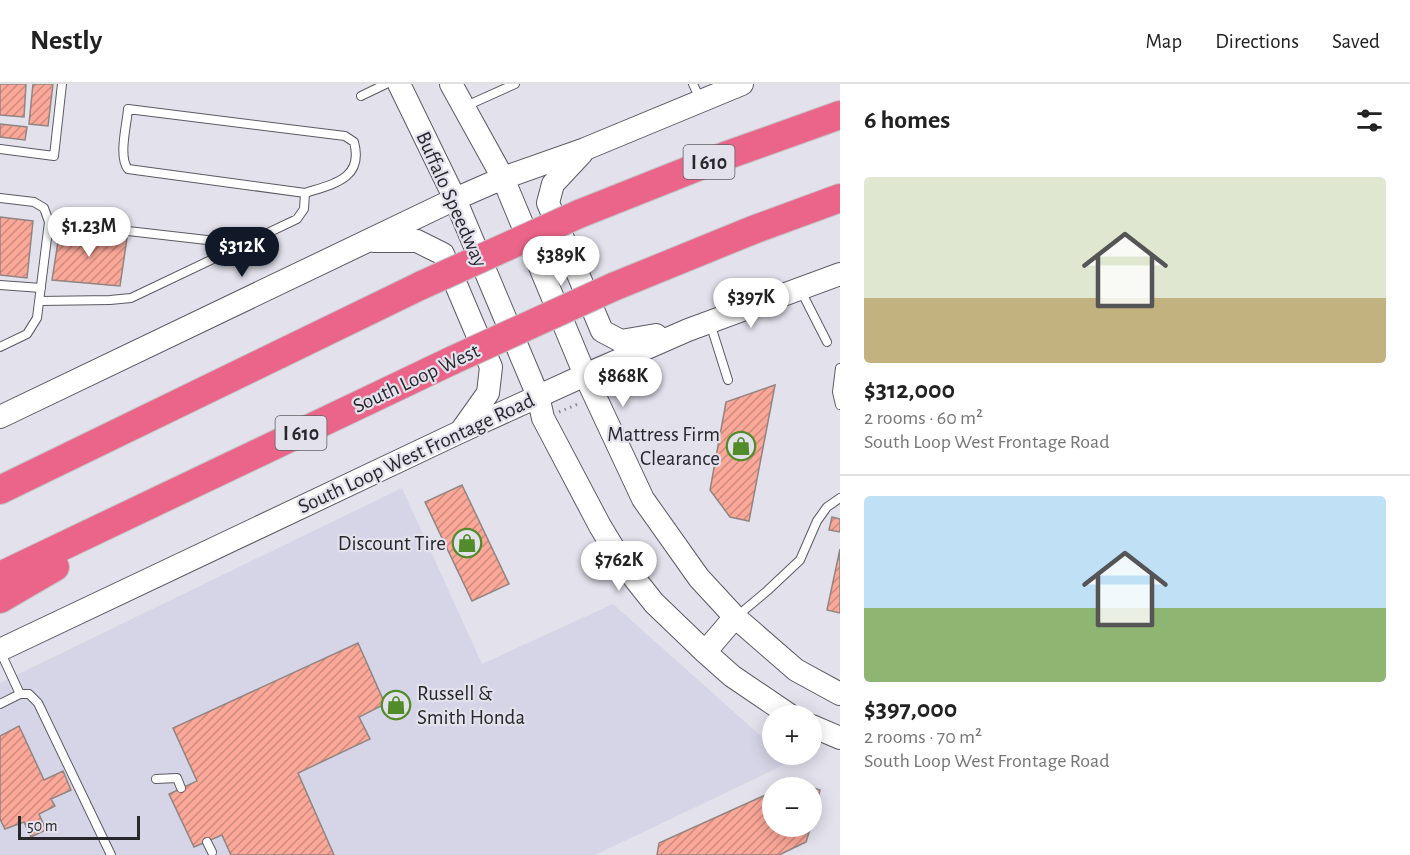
<!DOCTYPE html>
<meta charset="utf-8">
<style>
body{margin:0;font-family:"Alegreya Sans",sans-serif;background:#f2f2f2;color:#222;height:100vh;display:flex;flex-direction:column;font-size:22px;white-space:nowrap}
*{box-sizing:border-box;margin:0}
p{font-size:20px;color:#767676}
.icon{flex:none;width:33px;height:33px;fill:none;stroke:currentColor;stroke-width:2;stroke-linecap:round;stroke-linejoin:round}
.map{position:relative;flex:1;overflow:hidden}
.side{display:flex;flex-direction:column;background:#fff;width:570px}
.side>*{flex:none}
.buttons{position:absolute;left:762px;top:621px;display:grid;gap:12px}
.buttons a{display:grid;place-items:center;width:60px;height:60px;border-radius:50%;background:#fff;box-shadow:0 3px 15px #0003;font-size:30px}
.scale{position:absolute;left:18px;bottom:15px;width:122px;box-sizing:border-box;padding-left:6px;border:3px solid #28282c;border-top:0;font-size:16px;line-height:21px;white-space:nowrap;color:#28282c;-webkit-text-stroke:4px #e2e1ec;paint-order:stroke}
.price{position:absolute;translate:-50% -51px;padding:0 14px;border-radius:21px;background:#fff;color:#222;font-size:20px;line-height:39px;filter:drop-shadow(0 2px 3px #0008)}
.price::after{content:'';position:absolute;left:50%;top:36px;width:18px;height:14px;margin-left:-9px;background:inherit;clip-path:polygon(0 0,100% 0,50% 100%)}
.price.current{background:#111827;color:#fff}
ul{padding:0;list-style:none}
li{display:grid;align-content:center;gap:12px;height:318px;padding:0 24px}
li+li{border-top:2px solid #e0e0e0}
li span{display:grid;place-items:center;height:186px;border-radius:6px;color:#555}
li>.icon{margin-inline-start:auto}
span .icon{width:108px;height:108px;fill:#fffc;stroke-width:1}
li b{font-size:26px}
h2{display:flex;justify-content:space-between;align-items:center;height:72px;padding:0 24px;font-size:26px}
header{display:flex;align-items:center;gap:36px;box-sizing:border-box;height:84px;padding:0 30px;background:#fff;border-bottom:2px solid #e0e0e0}
header strong{font-size:28px}
nav{display:flex;gap:33px;margin-inline-start:auto;font-size:21px}
main{display:flex;flex:1;min-height:0}
.map>svg:first-child{display:block}
</style>
<header>
<strong>Nestly</strong>
<nav><a>Map</a><a>Directions</a><a>Saved</a></nav>
</header>
<main>
<div class="map">
<svg width="840" height="771" viewBox="0 0 840 771">
<defs>
<pattern id="building-hatch" width="6" height="6" patternUnits="userSpaceOnUse" patternTransform="scale(1.5)"><rect width="6" height="6" fill="#fca899"/><path d="M-1 1l2-2M0 6l6-6M5 7l2-2" fill="none" stroke="#cc897d"/></pattern>
</defs>
<rect width="100%" height="100%" fill="#e2e1ec"/>
<!-- built -->
<path fill="#d6d5e7" d="M402,404L482,580L613,520L772,662V670L782,671L790,678L595,771H0V599Z"/>
<!-- building -->
<path fill="url(#building-hatch)" stroke="#908582" stroke-width="1.5" d="M0,0H26L24,33L0,31Z
M33,0H53L48,42L29,40Z
M0,40L27,43L25,56L0,53Z
M0,133L33,137L27,194L0,191Z
M60,145L127,154L120,202L52,196Z
M775,301L749,437L730,433L710,406L726,318Z
M462,401L509,500L472,517L425,418Z
M832,433L840,435V448L829,446Z
M840,465V529L827,526Z
M358,559L385,620L359,633L370,655L298,689L334,771H231L222,751L194,763L169,710L197,697L173,644Z
M19,642L44,696L63,687L71,706L51,715L55,722L39,730L46,746L31,753L24,738L5,745L0,735V652Z
M795,698L820,706L812,739V704H782Z
M772,708V742H811L806,758L779,771H657L659,759Z"/>
<g fill="none" stroke-linecap="round" stroke-linejoin="round">
<!-- lane casing -->
<g stroke="#5b5a63" stroke-width="10">
<path id="lane" d="M693,0L700,15
M361,12L386,0
M466,22L515,0
M0,65L54,72L62,0
M0,114L34,118L44,124L49,138L37,234L27,250L0,263
M49,138L242,160
M0,201L41,204
M800,205L827,258
M39,217L110,216L131,214L297,135L304,125L305,109L128,85C118,73 127,40 128,25L345,52L354,58C364,95 333,100 305,109
M710,239L728,296
M840,284L837,308L840,321
M736,533L767,507L800,476L817,437L827,423L840,414
M0,567L20,610
M0,620L20,610H29L38,619L111,771
M156,695L177,694L181,704
M207,758L212,768"/>
</g>
<!-- secondary casing -->
<g stroke="#5b5a63" stroke-width="24">
<path id="secondary" d="M399,0L455,115L538,312L543,334L600,442L623,480L654,519L705,568L732,592L791,632
M451,0L503,94L585,291L643,415L699,494L735,533L796,586L840,610
M582,69L553,100L548,119L602,247L621,257L656,251
M374,157H417L443,170L491,283L488,309L461,347
M0,333L455,115L503,94L585,65L742,0
M0,566L460,348L585,291L688,246L840,190
M705,568L735,533
M812,642L840,654"/>
</g>
<!-- highway casing -->
<g stroke="#c3c3c4" stroke-width="30">
<path id="highway" d="M579,130L725,72L840,31
M613,203L753,146L840,114
M0,406L422,201
M0,492L453,276
M0,515L55,483"/>
</g>
<!-- path -->
<path stroke="#8b8a92" stroke-width="3" stroke-dasharray="1.5 4.5" stroke-linecap="butt" d="M559,328L578,320"/>
<!-- lane -->
<use href="#lane" stroke="#fff" stroke-width="8"/>
<!-- secondary -->
<use href="#secondary" stroke="#fff" stroke-width="22"/>
<!-- highway -->
<use href="#highway" stroke="#ea6589" stroke-width="28"/>
<!-- highway-bridge casing -->
<g stroke="#c3c3c4" stroke-width="30" stroke-linecap="butt">
<path id="highway-bridge" d="M422,201L579,130
M453,276L613,203"/>
</g>
<!-- highway-bridge -->
<use href="#highway-bridge" stroke="#ea6589" stroke-width="28"/>
</g>
<!-- icons -->
<defs>
<g id="shop-ring" transform="scale(1.5)"><circle r="9.5" fill="#e2e1ec" stroke="#528c2a" stroke-width="1.5"/><path d="M-5-2.5h2.3a2.7 3.5 0 0 1 5.4 0H5L5.5 6h-11ZM-1.5-2.5h3a1.5 2.3 0 0 0-3 0Z" fill="#528c2a"/></g>
</defs>
<g fill-rule="evenodd">
<use href="#shop-ring" x="741" y="362"/>
<use href="#shop-ring" x="467" y="459"/>
<use href="#shop-ring" x="396" y="621"/>
</g>
<g text-anchor="middle" stroke-width="4.5" stroke-linejoin="round" paint-order="stroke">
<!-- shield labels -->
<g fill="#e2e1ec" stroke="#606066" stroke-width="1.5">
<rect x="683.5" y="61" width="51" height="34" rx="4.5"/>
<rect x="275.5" y="332" width="51" height="34" rx="4.5"/>
</g>
<g font-size="20" font-weight="bold" fill="#28282c">
<text x="709" y="85">I 610</text>
<text x="301" y="356">I 610</text>
</g>
<!-- street labels -->
<g font-size="21" fill="#28282c" stroke="#e2e1ec">
<text transform="translate(452 115) rotate(66)" y="7">Buffalo Speedway</text>
<text transform="translate(416 294) rotate(-25)" y="7">South Loop West</text>
<text transform="translate(416 369) rotate(-25)" y="7">South Loop West Frontage Road</text>
</g>
<!-- poi labels -->
<g font-size="21" fill="#28282c" stroke="#e2e1ec" text-anchor="end">
<text x="720" y="357">Mattress Firm<tspan x="720" dy="24">Clearance</tspan></text>
<text x="446" y="466">Discount Tire</text>
<text x="417" y="616" text-anchor="start">Russell &amp;<tspan x="417" dy="24">Smith Honda</tspan></text>
</g>
</g>
</svg>
<div class="buttons">
<a>+</a>
<a>−</a>
</div>
<div class="scale">50 m</div>
<b class="price" style="left:89px;top:174px">$1.23M</b>
<b class="price current" style="left:242px;top:194px">$312K</b>
<b class="price" style="left:561px;top:203px">$389K</b>
<b class="price" style="left:751px;top:245px">$397K</b>
<b class="price" style="left:623px;top:324px">$868K</b>
<b class="price" style="left:619px;top:508px">$762K</b>
</div>
<section class="side">
<h2>6 homes<svg class="icon" aria-label="filters" viewBox="0 0 24 24"><path d="M4 7h16M4 17h16"/><circle cx="9" cy="7" r="2"/><circle cx="15" cy="17" r="2"/></svg></h2>
<ul>
<li><span style="background:linear-gradient(#dfe7d0 65%,#c2b280 0)"><svg class="icon" aria-label="home" viewBox="0 0 24 24"><path d="M3 11l9-7 9 7M6 9v11h12V9"/></svg></span><div><b>$312,000</b><p>2 rooms · 60 m²</p><p>South Loop West Frontage Road</p></div></li>
<li><span style="background:linear-gradient(#bfe0f5 60%,#8fb573 0)"><svg class="icon" aria-label="home" viewBox="0 0 24 24"><path d="M3 11l9-7 9 7M6 9v11h12V9"/></svg></span><div><b>$397,000</b><p>2 rooms · 70 m²</p><p>South Loop West Frontage Road</p></div></li>
</ul>
</section>
</main>
